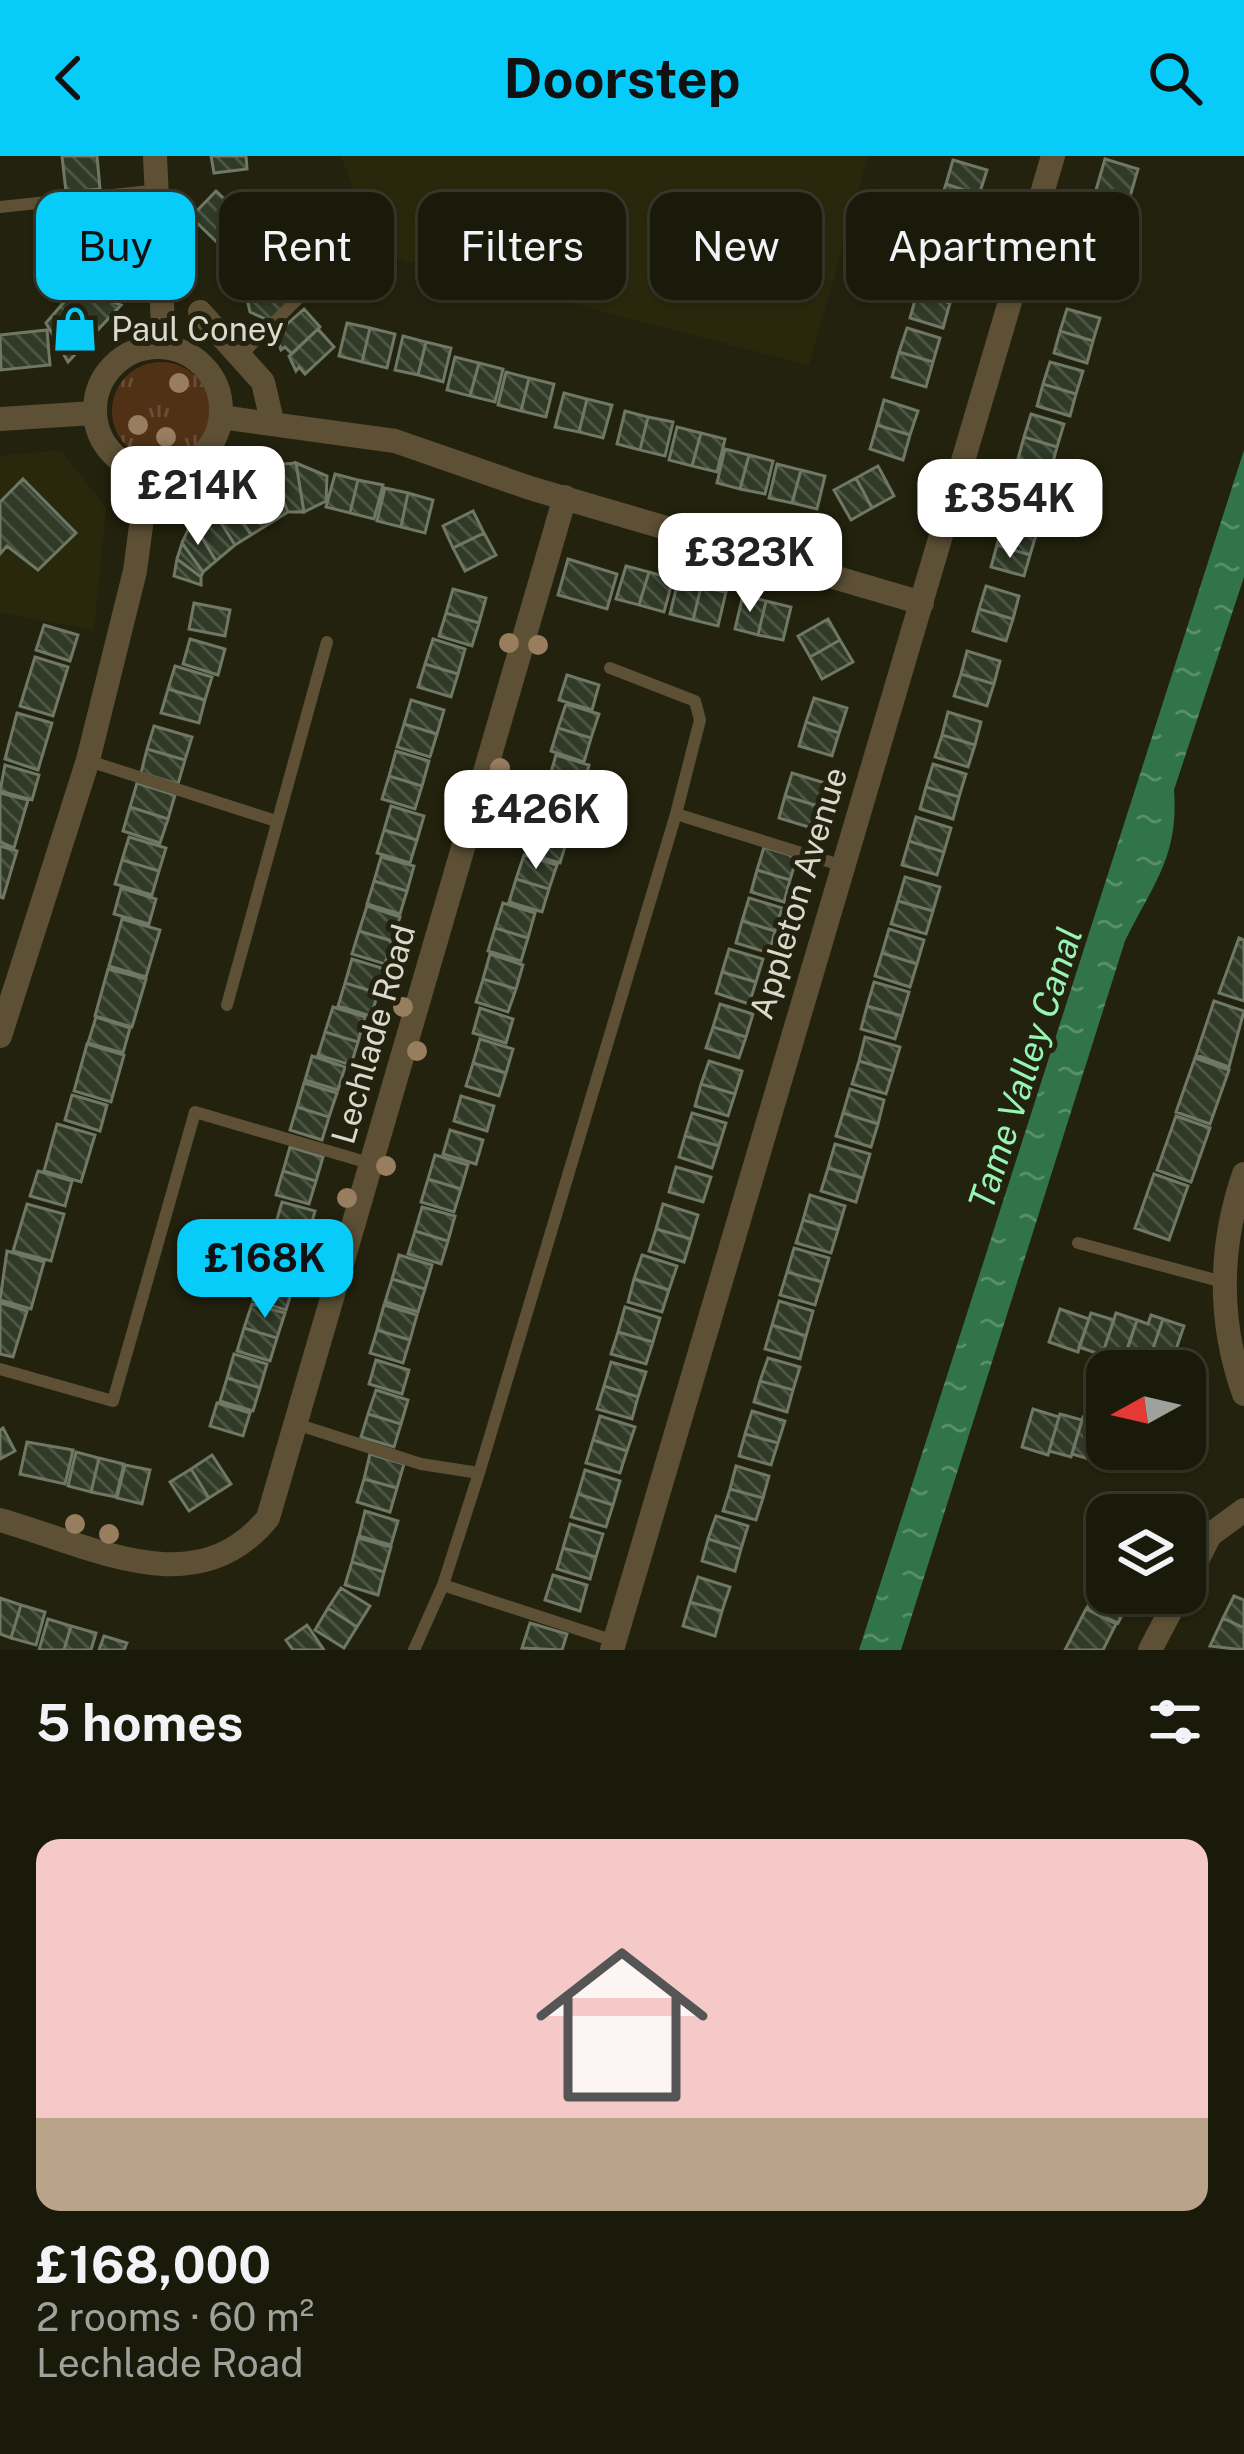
<!DOCTYPE html>
<meta charset="utf-8">
<style>
body{margin:0;font-family:"Public Sans",sans-serif;background:#272718;color:#f1f3f6;height:100vh;display:flex;flex-direction:column;font-size:45px;white-space:nowrap}
*{box-sizing:border-box;margin:0}
p{font-size:39px;color:#9fa19c}
.icon{flex:none;width:66px;height:66px;fill:none;stroke:currentColor;stroke-width:2;stroke-linecap:round;stroke-linejoin:round}
.map{position:relative;height:1494px;overflow:hidden}
.sheet{display:flex;flex-direction:column;background:#1a1a0a;flex:1}
.sheet>*{flex:none}
.top-card{position:absolute;left:36px;top:36px;width:1173px;height:108px;display:flex;gap:24px}
.needle{width:78px;rotate:262deg}
.fabs{position:absolute;left:1086px;top:1194px;display:grid;gap:24px}
.fabs a{display:grid;place-items:center;width:120px;height:120px;border-radius:24px;background:#1a1a0a;box-shadow:0 3px 9px #0004,0 0 0 3px #38382b;font-size:60px}
.price{position:absolute;translate:-50% -102px;padding:0 27px;border-radius:24px;background:#fff;color:#222;font-size:39px;line-height:78px;filter:drop-shadow(0 3px 6px #0008)}
.price::after{content:'';position:absolute;left:50%;top:72px;width:36px;height:27px;margin-left:-18px;background:inherit;clip-path:polygon(0 0,100% 0,50% 100%)}
.price.selected{background:#07cbf9;color:#111}
ul{padding:0;list-style:none}
li{display:grid;align-content:center;gap:24px;height:636px;padding:0 36px}
li span{display:grid;place-items:center;height:372px;border-radius:24px;color:#555}
li>.icon{margin-inline-start:auto}
span .icon{width:216px;height:216px;fill:#fffc;stroke-width:1}
li b{font-size:51px}
h2{display:flex;justify-content:space-between;align-items:center;height:144px;padding:0 36px;font-size:51px}
.pill{padding:0 42px;border-radius:24px;background:#1a1a0a;box-shadow:0 3px 9px #0004,0 0 0 3px #38382b;font-size:42px;line-height:108px}
.pill.selected{background:#07cbf9;color:#111}
header{display:flex;justify-content:space-between;align-items:center;height:156px;padding:0 36px;background:#07cbf9;color:#111;font-size:54px;font-weight:700}
.map>svg:first-child{display:block}
</style>
<header><svg class="icon" aria-label="back" viewBox="0 0 24 24"><path d="M15 5l-7 7 7 7"/></svg>Doorstep<svg class="icon" aria-label="search" viewBox="0 0 24 24"><circle cx="10" cy="10" r="6"/><path d="M15 15l6 6"/></svg></header>
<div class="map">
<svg width="1244" height="1494" viewBox="0 0 1244 1494">
<defs>
<pattern id="grass-tufts" width="24" height="20" patternUnits="userSpaceOnUse" patternTransform="scale(3)"><rect width="24" height="20" fill="#503115"/><path d="M3 7l-1-3M5 7V3M7 7l1-3M15 17l-1-3M17 17v-4M19 17l1-3" fill="none" stroke="#694e36"/></pattern>
<pattern id="water-ripples" width="26" height="14" patternUnits="userSpaceOnUse" patternTransform="scale(3)"><rect width="26" height="14" fill="#317449"/><path d="M2 4q2-2 4 0t4 0M15 11q2-2 4 0t4 0" fill="none" stroke="#588e6a"/></pattern>
<pattern id="building-back-hatch" width="6" height="6" patternUnits="userSpaceOnUse" patternTransform="scale(3)"><rect width="6" height="6" fill="#303a27"/><path d="M-1 5l2 2M0 0l6 6M5-1l2 2" fill="none" stroke="#4d5645"/></pattern>
</defs>
<rect width="100%" height="100%" fill="#23220e"/>
<!-- built -->
<path fill="#29280d" d="M341,0H868L809,209L379,98Z
M61,294L106,352L94,474L0,457V300Z"/>
<!-- grass -->
<path fill="url(#grass-tufts)" d="M112 255a49 49 0 1 1 98 0a49 49 0 1 1-98 0Z"/>
<!-- water -->
<path fill="url(#water-ripples)" d="M1244,294V421L1174,634C1179,701 1153,728 1125,785L901,1494H859Z"/>
<!-- building -->
<path fill="url(#building-back-hatch)" stroke="#6e7864" stroke-width="3" d="M62,0H97L100,33L66,36Z
M211,0H246L247,13L214,17Z
M1105,3L1138,13L1129,44L1096,34Z
M953,4L987,14L979,39L946,28Z
M946,28L979,39L972,63L938,53Z
M1096,34L1129,44L1121,70L1088,61Z
M216,35L251,68L226,95L191,61Z
M334,42L354,76L330,90L310,56Z
M310,56L330,90L309,102L289,68Z
M939,58L973,68L965,93L931,83Z
M115,62L119,121L79,128L73,68Z
M252,76L270,95L240,120L234,114L230,118L224,103Z
M931,83L965,93L958,117L924,107Z
M1080,87L1113,97L1106,120L1073,110Z
M267,97L284,115L255,141L249,135L245,138L238,123Z
M1073,110L1106,120L1100,142L1066,132Z
M924,113L958,123L950,147L917,137Z
M277,121L296,140L254,180L249,175L263,162L250,156L248,147Z
M77,131L121,149L68,206L46,167Z
M917,137L950,147L943,172L910,162Z
M304,153L320,171L292,198L285,191L281,194L275,179Z
M1067,153L1100,162L1093,185L1060,175Z
M347,167L370,172L362,206L339,200Z
M370,172L395,178L387,212L362,206Z
M907,172L940,182L933,206L899,196Z
M318,173L334,191L305,218L299,211L296,215L289,200Z
M47,174L50,209L1,214L0,179Z
M1060,175L1093,185L1087,207L1054,197Z
M403,180L426,186L418,219L395,214Z
M426,186L451,192L443,226L418,219Z
M899,196L933,206L926,231L892,221Z
M455,201L479,207L470,240L447,234Z
M1050,206L1083,215L1076,238L1043,228Z
M479,207L503,213L495,246L470,240Z
M506,216L529,222L521,255L498,249Z
M529,222L554,228L546,261L521,255Z
M1043,228L1076,238L1070,260L1037,250Z
M564,237L587,243L579,276L555,271Z
M587,243L612,249L603,282L579,276Z
M884,244L918,255L910,279L877,269Z
M625,255L648,261L640,294L617,288Z
M1031,258L1064,268L1057,291L1024,281Z
M648,261L673,266L665,300L640,294Z
M877,269L910,279L903,304L870,293Z
M677,271L701,277L692,310L669,304Z
M701,277L725,283L717,316L692,310Z
M1024,281L1057,291L1051,313L1018,303Z
M725,293L749,299L740,333L717,327Z
M749,299L773,305L765,338L740,333Z
M296,307L327,320L326,345L304,356Z
M296,307L304,356H288L268,309Z
M777,308L801,314L792,347L769,342Z
M268,309L288,356L272,366L250,319Z
M878,310L894,340L872,352L856,322Z
M1016,311L1049,320L1042,343L1009,334Z
M801,314L825,320L817,353L792,347Z
M335,318L358,324L350,357L326,351Z
M250,319L272,366L251,379L224,335Z
M856,322L872,352L851,364L834,334Z
M23,323L76,377L38,414L7,390L0,398V346Z
M358,324L383,329L374,363L350,357Z
M385,332L408,337L401,371L377,365Z
M1009,334L1042,343L1036,365L1003,355Z
M224,335L251,379L235,389L209,348Z
M408,337L433,344L425,377L401,371Z
M209,348L235,389L216,405L192,365Z
M473,355L484,377L453,392L443,370Z
M192,365L216,405L203,416L182,387Z
M1004,366L1037,376L1030,399L997,389Z
M484,377L496,399L465,415L453,392Z
M182,387L203,416L201,421L177,403Z
M997,389L1030,399L1024,420L991,411Z
M177,403L201,421V429L174,420Z
M568,403L617,418L607,453L558,439Z
M626,410L649,416L639,449L616,443Z
M649,416L673,423L664,456L639,449Z
M678,425L701,431L693,464L670,458Z
M986,430L1019,440L1013,463L979,453Z
M701,431L726,436L718,470L693,464Z
M453,433L486,442L479,467L446,457Z
M743,439L766,445L758,479L735,473Z
M766,445L791,451L783,484L758,479Z
M194,447L230,454L225,480L189,473Z
M979,453L1013,463L1006,485L973,475Z
M446,457L479,467L472,490L439,480Z
M828,463L840,484L810,501L798,480Z
M44,469L78,479L70,505L36,494Z
M190,483L225,493L218,519L183,508Z
M433,483L465,493L458,518L425,508Z
M840,484L853,506L822,523L810,501Z
M967,495L1000,505L994,528L961,518Z
M35,501L68,511L53,560L20,550Z
M425,508L458,518L451,541L418,531Z
M175,510L212,521L205,544L168,533Z
M961,518L994,528L987,550L954,540Z
M567,519L599,529L592,554L559,544Z
M168,533L205,544L199,567L161,557Z
M814,542L847,552L839,577L806,566Z
M411,544L444,554L437,578L404,568Z
M566,548L599,558L591,582L558,572Z
M948,556L981,566L975,589L942,579Z
M17,557L52,567L38,614L5,603Z
M806,566L839,577L832,600L799,590Z
M404,568L437,578L430,601L397,591Z
M154,570L192,581L185,604L147,593Z
M558,572L591,582L584,606L551,595Z
M942,579L975,589L968,611L935,601Z
M147,593L185,604L178,628L141,617Z
M396,595L429,605L422,630L389,620Z
M556,599L589,609L582,633L549,623Z
M933,608L966,618L959,641L926,631Z
M5,609L39,619L32,644L0,635Z
M792,617L825,627L818,650L785,640Z
M389,620L422,630L415,653L382,643Z
M549,623L582,633L575,656L542,646Z
M137,627L175,639L168,663L130,651Z
M926,631L959,641L953,663L920,653Z
M0,637L28,644L14,692L0,686Z
M785,640L818,650L812,672L779,662Z
M391,650L424,660L417,684L384,674Z
M541,650L574,660L567,684L534,674Z
M130,651L168,663L160,687L123,675Z
M916,661L951,672L944,696L909,685Z
M384,674L417,684L410,707L377,697Z
M534,674L567,684L560,707L527,697Z
M129,681L166,692L159,715L122,704Z
M909,685L944,696L937,719L902,709Z
M0,690L17,695L3,742L0,741Z
M764,691L797,701L790,724L757,714Z
M524,699L557,709L549,733L516,723Z
M381,701L414,710L407,735L374,725Z
M122,704L159,715L152,739L115,728Z
M757,714L790,724L784,746L751,736Z
M905,721L940,731L933,755L898,745Z
M516,723L549,733L542,756L509,746Z
M374,725L407,735L400,758L367,748Z
M121,732L156,743L149,768L114,758Z
M749,742L782,752L775,775L742,765Z
M898,745L933,755L926,778L891,768Z
M503,747L535,757L528,782L495,772Z
M367,750L400,761L392,785L359,775Z
M122,763L160,774L146,821L109,810Z
M742,765L775,775L769,797L736,787Z
M495,772L528,782L521,805L488,795Z
M889,773L924,784L917,808L882,797Z
M359,775L392,785L385,808L352,798Z
M1239,782L1244,784V845L1219,837Z
M729,793L763,803L756,826L722,816Z
M882,797L917,808L910,831L875,820Z
M490,798L523,809L516,833L483,823Z
M352,803L385,813L378,837L345,827Z
M108,813L146,823L132,871L95,860Z
M722,816L756,826L749,848L716,837Z
M483,823L516,833L508,856L476,846Z
M874,826L909,836L902,860L867,850Z
M345,827L378,837L371,860L338,850Z
M1214,845L1244,855L1229,911L1196,899Z
M720,848L753,858L746,881L713,871Z
M867,850L902,860L895,883L861,873Z
M333,851L365,861L358,886L325,876Z
M480,852L513,863L506,887L473,877Z
M96,861L130,872L123,897L88,887Z
M713,871L746,881L739,902L706,892Z
M325,876L358,886L351,909L318,899Z
M865,881L900,891L893,915L859,905Z
M480,883L513,893L506,917L473,907Z
M87,888L124,899L111,946L74,935Z
M312,900L345,911L338,934L305,924Z
M1195,902L1229,914L1210,968L1176,956Z
M709,905L742,915L735,938L701,928Z
M859,905L893,915L886,938L852,928Z
M473,907L506,917L499,940L466,930Z
M304,927L337,937L329,961L297,951Z
M701,928L735,938L728,960L695,950Z
M850,933L884,944L878,968L843,957Z
M72,939L107,949L100,975L65,964Z
M461,940L494,950L487,975L454,965Z
M297,951L329,961L322,984L290,974Z
M692,957L726,967L719,990L685,980Z
M843,957L878,968L871,991L836,980Z
M1176,960L1210,972L1191,1026L1157,1014Z
M57,968L95,979L81,1026L44,1015Z
M450,974L483,984L476,1008L443,998Z
M685,980L719,990L712,1012L679,1001Z
M835,988L870,998L863,1022L828,1012Z
M290,991L323,1001L316,1025L283,1015Z
M435,999L468,1009L461,1033L428,1023Z
M676,1011L711,1021L703,1046L669,1036Z
M828,1012L863,1022L856,1046L821,1035Z
M38,1015L72,1025L65,1050L30,1040Z
M283,1015L316,1025L309,1048L276,1039Z
M1154,1018L1188,1030L1169,1084L1135,1072Z
M428,1023L461,1033L454,1056L421,1046Z
M810,1039L845,1050L838,1074L803,1064Z
M282,1046L315,1055L308,1080L275,1070Z
M27,1048L64,1058L51,1105L13,1095Z
M663,1048L698,1059L691,1083L656,1073Z
M422,1051L455,1060L448,1085L415,1075Z
M803,1064L838,1074L831,1097L796,1087Z
M275,1070L308,1080L301,1103L268,1093Z
M656,1073L691,1083L684,1106L649,1095Z
M415,1075L448,1085L441,1108L408,1098Z
M794,1092L829,1102L822,1126L787,1116Z
M7,1095L44,1106L31,1153L0,1144Z
M268,1097L301,1106L293,1131L260,1121Z
M399,1099L432,1109L425,1133L392,1123Z
M642,1099L677,1110L669,1134L634,1123Z
M787,1116L822,1126L815,1149L780,1139Z
M260,1121L293,1131L286,1154L253,1144Z
M392,1123L425,1133L418,1156L385,1146Z
M634,1123L669,1134L662,1156L628,1146Z
M779,1145L813,1155L806,1180L772,1169Z
M0,1147L27,1155L13,1201L0,1198Z
M252,1148L285,1157L277,1182L244,1172Z
M384,1149L417,1159L410,1184L377,1174Z
M625,1151L660,1162L653,1186L618,1176Z
M1060,1153L1089,1163L1078,1196L1049,1186Z
M1091,1157L1114,1164L1102,1199L1079,1191Z
M1116,1157L1137,1164L1125,1201L1104,1193Z
M1151,1159L1163,1163L1149,1204L1126,1196L1137,1164L1148,1168Z
M1163,1163L1184,1170L1171,1208L1150,1201Z
M772,1169L806,1180L800,1203L765,1193Z
M244,1172L277,1182L270,1205L237,1195Z
M377,1174L410,1184L403,1207L370,1197Z
M618,1176L653,1186L646,1208L611,1198Z
M234,1198L267,1208L260,1232L227,1222Z
M768,1202L800,1211L793,1234L760,1225Z
M376,1204L409,1214L402,1238L369,1228Z
M611,1206L646,1216L638,1241L604,1230Z
M227,1222L260,1232L253,1255L220,1245Z
M760,1225L793,1234L787,1256L754,1246Z
M604,1230L638,1241L632,1263L597,1253Z
M376,1234L408,1244L401,1268L368,1258Z
M217,1247L250,1257L243,1280L210,1270Z
M1033,1253L1059,1261L1048,1299L1022,1291Z
M752,1255L785,1265L778,1287L745,1278Z
M368,1258L401,1268L394,1291L361,1281Z
M1060,1258L1082,1264L1071,1301L1049,1295Z
M600,1260L635,1271L627,1295L593,1284Z
M1105,1260L1107,1293H1119L1115,1305L1093,1299Z
M1083,1261L1103,1267L1092,1304L1072,1298Z
M1185,1268L1196,1271L1184,1313L1162,1306L1166,1293H1185Z
M3,1272L15,1295L0,1303V1274Z
M745,1278L778,1287L771,1309L739,1300Z
M593,1284L627,1295L620,1317L586,1307Z
M27,1286L73,1294L65,1328L20,1318Z
M1119,1293H1142L1138,1307L1116,1300Z
M1142,1293H1166L1162,1306L1140,1300Z
M76,1296L99,1302L91,1336L68,1330Z
M370,1298L404,1308L397,1332L364,1323Z
M212,1299L231,1328L209,1342L191,1313Z
M99,1302L124,1308L116,1341L91,1336Z
M125,1309L150,1314L142,1348L117,1342Z
M736,1310L769,1320L763,1342L730,1333Z
M191,1313L209,1342L189,1355L170,1326Z
M585,1314L620,1325L613,1349L578,1338Z
M364,1323L397,1332L390,1356L357,1346Z
M730,1333L763,1342L756,1364L723,1355Z
M578,1338L613,1349L606,1371L571,1361Z
M365,1355L398,1365L391,1389L359,1380Z
M716,1360L748,1370L741,1393L708,1383Z
M570,1368L603,1378L596,1401L563,1392Z
M358,1382L391,1391L384,1416L352,1406Z
M708,1383L741,1393L735,1415L702,1405Z
M563,1392L596,1401L590,1423L557,1413Z
M352,1406L384,1416L378,1439L345,1429Z
M1107,1412V1437H1133L1118,1467L1087,1452Z
M553,1419L587,1429L580,1455L545,1444Z
M698,1421L730,1431L722,1455L690,1446Z
M341,1432L370,1450L357,1471L328,1452Z
M1234,1440L1244,1444V1472L1223,1462Z
M0,1442L21,1449L11,1482L0,1478Z
M690,1446L722,1455L715,1480L683,1470Z
M21,1449L45,1456L36,1489L11,1482Z
M328,1452L357,1471L344,1492L315,1474Z
M1086,1453L1116,1468L1103,1494H1065Z
M1223,1462L1244,1472V1494L1210,1490Z
M48,1463L71,1470L64,1494H39Z
M530,1467L567,1478L562,1494L522,1492Z
M307,1469L324,1494H293L286,1484Z
M71,1470L96,1477L91,1494H64Z
M104,1480L127,1487L124,1494H99Z"/>
<g fill="none" stroke-linecap="round" stroke-linejoin="round">
<!-- lane -->
<path stroke="#5d5035" stroke-width="12" d="M0,51L159,34
M239,201L323,118
M610,512L695,545L700,564L676,658
M89,605L276,665
M227,849L327,486
M1078,1087L1223,1126
M0,1213L113,1245L195,956L369,1007
M296,1268L421,1308L479,1317
M443,1429L614,1485
M414,1494L443,1429L479,1317L676,658L840,709"/>
<!-- street -->
<path stroke="#5d5035" stroke-width="24" d="M155,0L164,191
M200,156L263,226L272,265
M95 254a63 63 0 1 1 126 0a63 63 0 1 1-126 0Z
M221,261L395,285L530,332L922,447
M0,263L94,257
M0,880L88,604L135,415L148,317
M1244,1018C1219,1091 1218,1165 1244,1238
M0,1364C92,1390 196,1450 268,1362L565,341
M1185,1428L1210,1379L1244,1354
M612,1494L1053,0
M1150,1494L1180,1437"/>
</g>
<!-- trees -->
<g fill="#987d5e">
<circle cx="140" cy="52" r="10"/>
<circle cx="139" cy="102" r="10"/>
<circle cx="178" cy="126" r="10"/>
<circle cx="179" cy="227" r="10"/>
<circle cx="138" cy="269" r="10"/>
<circle cx="166" cy="281" r="10"/>
<circle cx="509" cy="487" r="10"/>
<circle cx="538" cy="489" r="10"/>
<circle cx="500" cy="612" r="10"/>
<circle cx="457" cy="648" r="10"/>
<circle cx="403" cy="851" r="10"/>
<circle cx="417" cy="895" r="10"/>
<circle cx="386" cy="1010" r="10"/>
<circle cx="347" cy="1042" r="10"/>
<circle cx="75" cy="1368" r="10"/>
<circle cx="109" cy="1378" r="10"/>
</g>
<!-- icons -->
<defs>
<g id="shop-bare" transform="scale(3.6)"><path d="M-5-2.5h2.3a2.7 3.5 0 0 1 5.4 0H5L5.5 6h-11ZM-1.5-2.5h3a1.5 2.3 0 0 0-3 0Z" fill="#07cbf9" stroke="#23220e" stroke-width="2.5" paint-order="stroke"/></g>
</defs>
<g fill-rule="evenodd">
<use href="#shop-bare" x="75" y="173"/>
</g>
<g text-anchor="middle" stroke-width="10" stroke-linejoin="round" paint-order="stroke">
<!-- poi labels -->
<g font-size="33" fill="#d9d9cd" stroke="#23220e" text-anchor="start">
<text x="111" y="185">Paul Coney</text>
</g>
<!-- street labels -->
<g font-size="33" fill="#d9d9cd" stroke="#23220e">
<text transform="translate(798 737) rotate(-73)" y="12">Appleton Avenue</text>
<text transform="translate(373 878) rotate(-74)" y="12">Lechlade Road</text>
</g>
<!-- water labels -->
<g font-size="36" font-style="italic" fill="#97f5b4" stroke="#23220e">
<text transform="translate(1025 912) rotate(-72)" y="13">Tame Valley Canal</text>
</g>
</g>
</svg>
<div class="fabs">
<a><svg class="needle" viewBox="-14 -14 28 28"><path d="M0-13l5 13h-10z" fill="#e53935"/><path d="M0 13l5-13h-10z" fill="#9fa19c"/></svg></a>
<a><svg class="icon" aria-label="layers" viewBox="0 0 24 24"><path d="M12 4l9 5-9 5-9-5zM3 14l9 5 9-5"/></svg></a>
</div>
<b class="price" style="left:198px;top:392px">£214K</b>
<b class="price" style="left:1010px;top:405px">£354K</b>
<b class="price" style="left:750px;top:459px">£323K</b>
<b class="price" style="left:536px;top:716px">£426K</b>
<b class="price selected" style="left:265px;top:1165px">£168K</b>
<div class="top-card">
<a class="pill selected">Buy</a>
<a class="pill">Rent</a>
<a class="pill">Filters</a>
<a class="pill">New</a>
<a class="pill">Apartment</a>
</div>
</div>
<section class="sheet">
<h2>5 homes<svg class="icon" aria-label="filters" viewBox="0 0 24 24"><path d="M4 7h16M4 17h16"/><circle cx="9" cy="7" r="2"/><circle cx="15" cy="17" r="2"/></svg></h2>
<ul>
<li><span style="background:linear-gradient(#f6c9c9 75%,#b9a48a 0)"><svg class="icon" aria-label="home" viewBox="0 0 24 24"><path d="M3 11l9-7 9 7M6 9v11h12V9"/></svg></span><div><b>£168,000</b><p>2 rooms · 60 m²</p><p>Lechlade Road</p></div></li>
</ul>
</section>
